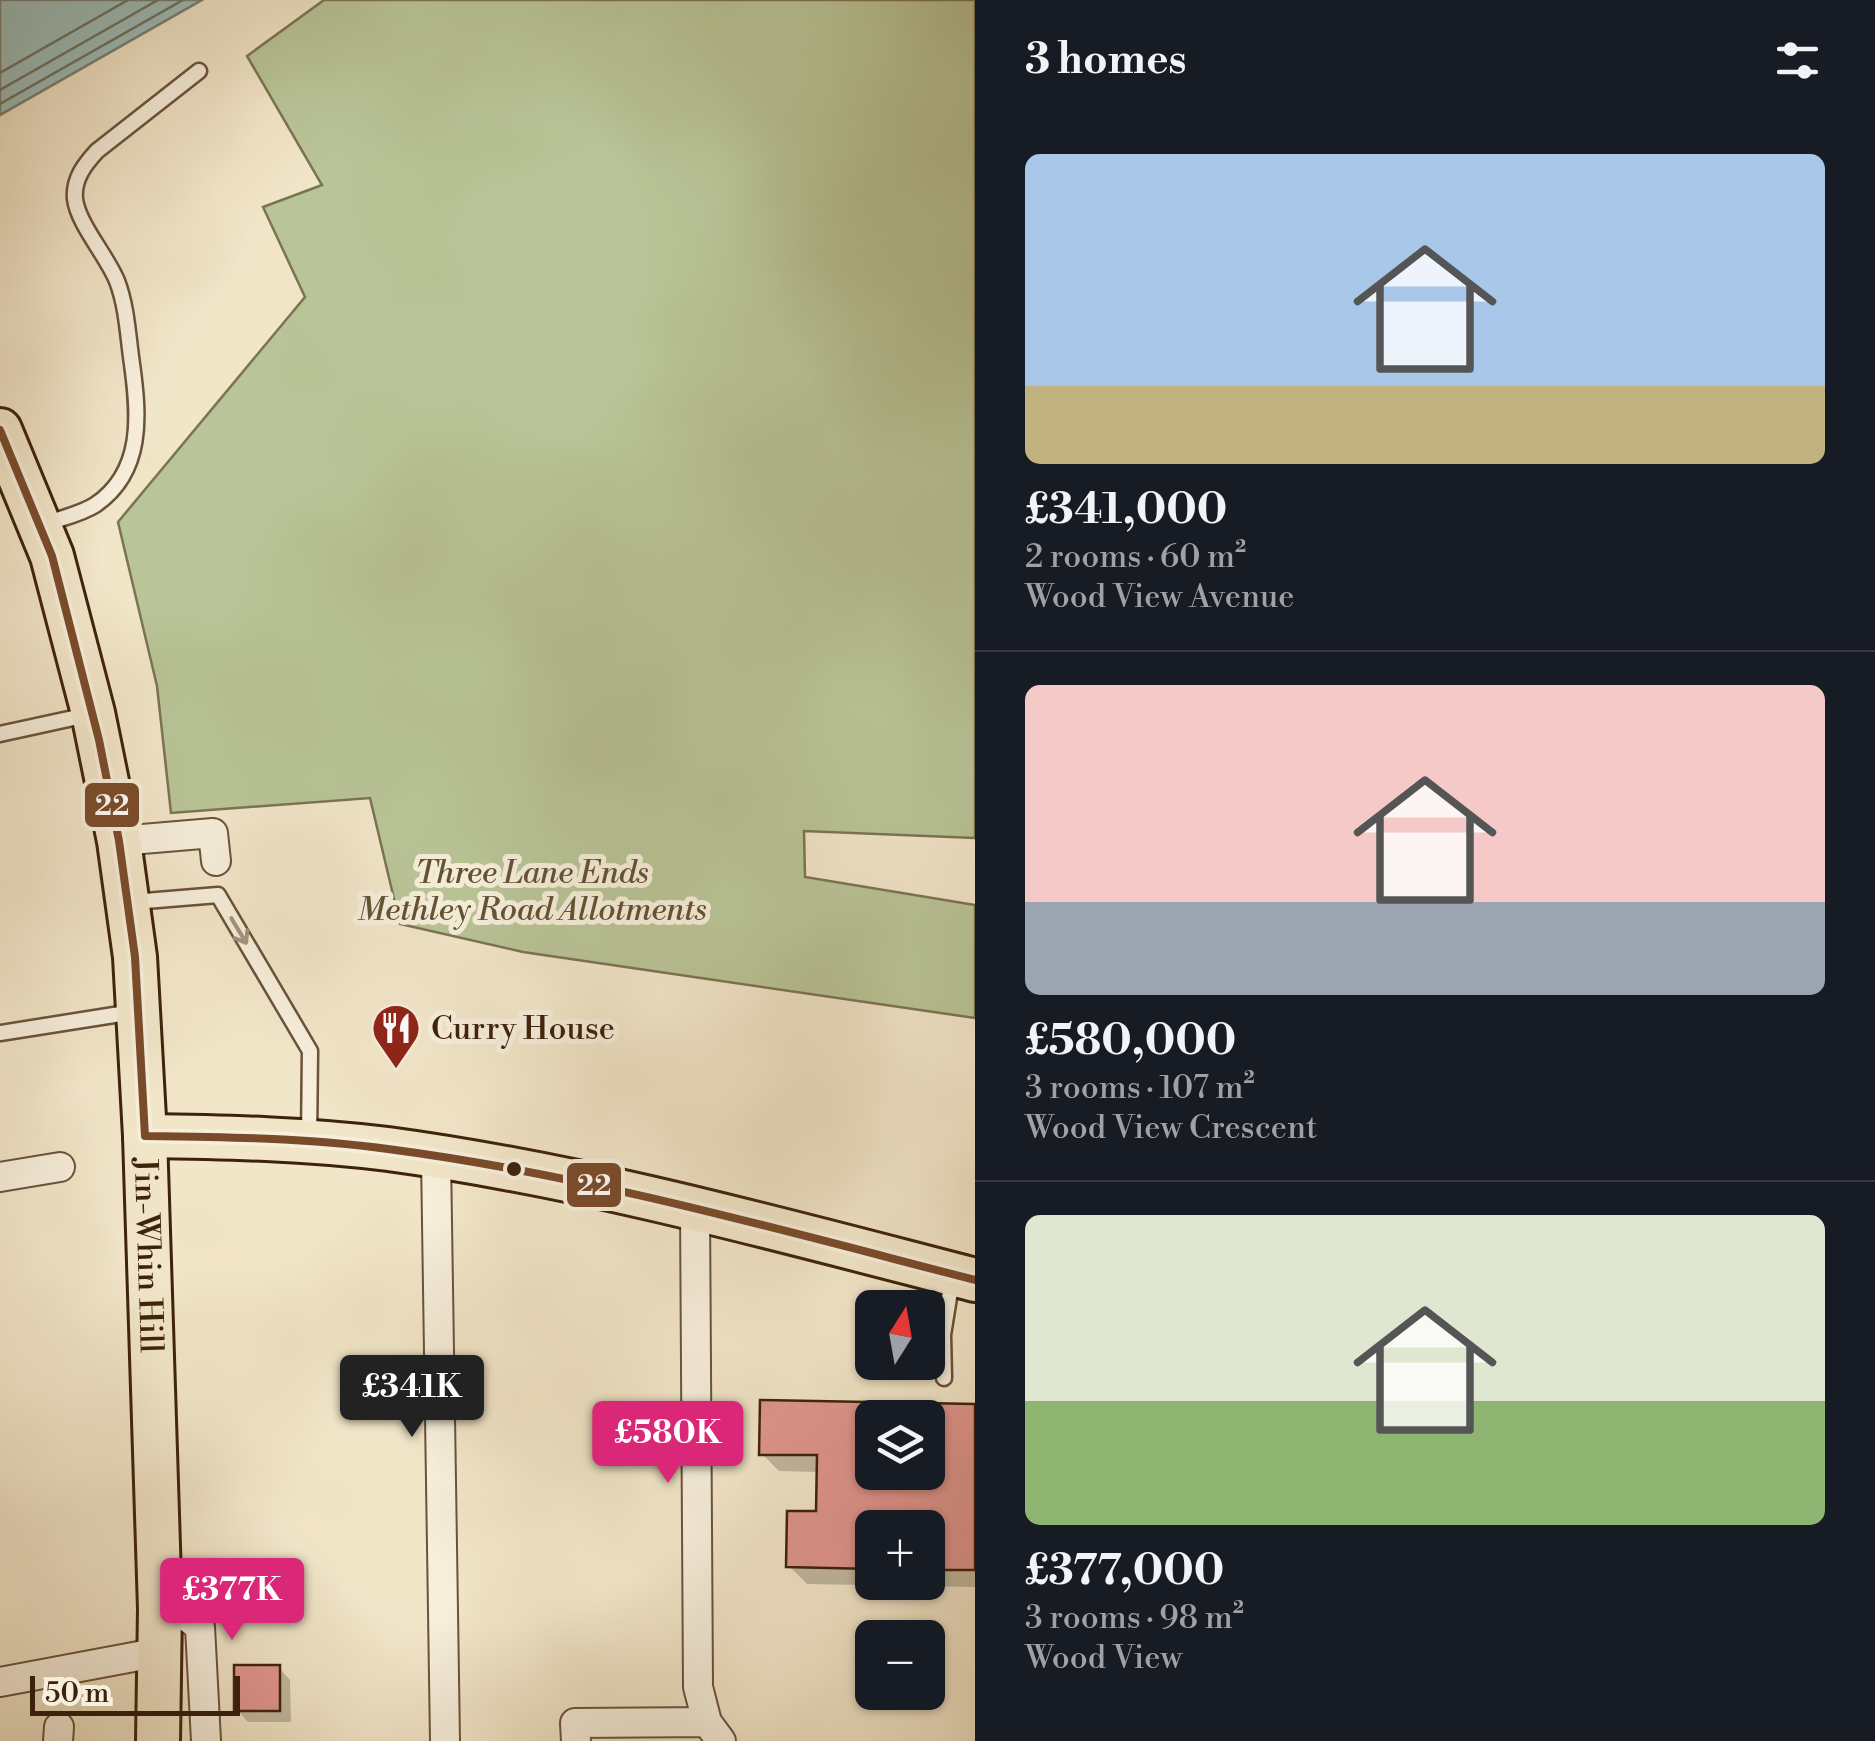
<!DOCTYPE html>
<meta charset="utf-8">
<style>
body{margin:0;font-family:"Libre Bodoni",serif;background:#242831;color:#f1f3f6;height:100vh;display:flex;flex-direction:column;font-size:38px;white-space:nowrap}
*{box-sizing:border-box;margin:0}
p{font-size:32px;color:#9ea1a6}
.icon{flex:none;width:55px;height:55px;fill:none;stroke:currentColor;stroke-width:2;stroke-linecap:round;stroke-linejoin:round}
.map{position:relative;flex:1;overflow:hidden}
.side{display:flex;flex-direction:column;background:#171b24;width:900px}
.side>*{flex:none}
.needle{width:65px;rotate:11deg}
.fabs{position:absolute;left:855px;top:1290px;display:grid;gap:20px}
.fabs a{display:grid;place-items:center;width:90px;height:90px;border-radius:15px;background:#171b24;box-shadow:0 2px 8px #0004;font-size:50px}
.scale{position:absolute;left:30px;bottom:25px;width:210px;box-sizing:border-box;padding-left:10px;border:5px solid #3d220b;border-top:0;font-size:28px;line-height:35px;white-space:nowrap;color:#3d220b;-webkit-text-stroke:8px #f7efdc;paint-order:stroke}
.price{position:absolute;translate:-50% -85px;padding:0 22px;border-radius:10px;background:#db2777;color:#fff;font-size:32px;line-height:65px;filter:drop-shadow(0 2px 5px #0008)}
.price::after{content:'';position:absolute;left:50%;top:60px;width:30px;height:22px;margin-left:-15px;background:inherit;clip-path:polygon(0 0,100% 0,50% 100%)}
.price.active{background:#222;color:#fff}
ul{padding:0;list-style:none}
li{display:grid;align-content:center;gap:20px;height:530px;padding:0 50px}
li+li{border-top:2px solid #363941}
li span{display:grid;place-items:center;height:310px;border-radius:15px;color:#555}
li>.icon{margin-inline-start:auto}
span .icon{width:180px;height:180px;fill:#fffc;stroke-width:1}
li b{font-size:42px}
h2{display:flex;justify-content:space-between;align-items:center;height:120px;padding:0 50px;font-size:42px}
main{display:flex;flex:1;min-height:0}
.map>svg:first-child{display:block}
</style>
<main>
<div class="map">
<svg width="975" height="1741" viewBox="0 0 975 1741">
<rect width="100%" height="100%" fill="#f2e6c9"/>
<filter id="stains"><feTurbulence type="fractalNoise" baseFrequency=".002" numOctaves="4"/><feColorMatrix values="0 0 0 0 .2 0 0 0 0 .09 0 0 0 0 .02 0 0 0 .5 -.17"/></filter>
<radialGradient id="worn" r=".72"><stop offset=".6" stop-color="#630" stop-opacity="0"/><stop offset="1" stop-color="#630" stop-opacity=".3"/></radialGradient>
<!-- green -->
<path fill="#b9c598" stroke="#7b7452" stroke-width="2.5" d="M324,0H975V838L804,831L805,877L975,905V1018L523,952L400,924L370,798L171,813L157,686L118,522L305,297L263,207L322,185L247,56Z"/>
<!-- water -->
<path fill="#9cbebb" stroke="#768075" stroke-width="2.5" d="M0,0H202L0,115Z"/>
<!-- shadow -->
<path fill="#0003" fill-rule="evenodd" d="M762,1403L975,1407V1587L807,1584L789,1566L818,1513L819,1472L779,1471L762,1454ZM872,1418H928V1472H872ZM872,1528H928V1582H872Z
M279,1668L290,1680L291,1722H248L237,1710Z"/>
<g fill="none" stroke-linecap="round" stroke-linejoin="round">
<!-- shore -->
<path stroke="#6c7063" stroke-width="2.5" d="M0,73L128,0
M0,90L158,0
M0,104L183,0"/>
</g>
<!-- building -->
<path fill="#e0968f" stroke="#3d220b" stroke-width="2.5" fill-rule="evenodd" d="M760,1400L975,1404V1570H928V1528H872V1569L786,1567L787,1511H816L817,1455H759ZM872,1418H928V1472H872Z
M234,1665H280V1711H234Z"/>
<g fill="none" stroke-linecap="round" stroke-linejoin="round">
<!-- service casing -->
<g stroke="#6a533a" stroke-width="19">
<path id="service" d="M45,524C61,518 81,514 95,505C144,472 139,415 132,364C128,337 127,307 117,281C107,256 78,224 75,199C73,179 85,164 97,151L199,71
M0,734L87,715
M133,902L218,895L310,1051L309,1139
M0,1033L133,1012
M944,1378L943,1335L952,1279"/>
</g>
<!-- minor casing -->
<g stroke="#6a533a" stroke-width="32">
<path id="minor" d="M119,841L213,833L216,861
M436,1157L445,1741
M0,1177L60,1167
M695,1207L698,1687L707,1722L721,1741
M160,1609L186,1616L200,1627L206,1741
M0,1682L160,1652
M58,1741L59,1727
M576,1741L575,1723L707,1722"/>
</g>
<!-- primary casing -->
<g stroke="#3d220b" stroke-width="48">
<g id="primary">
<path id="s1" d="M0,430L52,556L93,713L119,841L135,957L145,1136L160,1609L158,1741"/>
<path d="M145,1136C226,1137 307,1139 388,1149C587,1176 781,1230 975,1280"/>
</g>
</g>
<!-- service -->
<use href="#service" stroke="#f7efdc" stroke-width="14"/>
<!-- minor -->
<use href="#minor" stroke="#f7efdc" stroke-width="28"/>
<!-- primary -->
<use href="#primary" stroke="#f2e6c9" stroke-width="42"/>
<!-- bus-1 casing -->
<g stroke="#f7efdc" stroke-width="15">
<path id="bus-1" d="M0,430L52,556L99,740L119,841L135,957L145,1136C226,1137 308,1138 388,1149C587,1175 781,1230 975,1280"/>
</g>
<!-- bus-1 -->
<use href="#bus-1" stroke="#7a4b2a" stroke-width="8"/>
</g>
<!-- one-way arrows -->
<defs><path id="oneway-shaft" d="M-6 0H5M1.5-3L5.5 0L1.5 3" fill="none" stroke-width="1.6" stroke-linecap="round" stroke-linejoin="round" transform="scale(2.5)"/></defs>
<use stroke="#a3937e" href="#oneway-shaft" transform="translate(239 931) rotate(59)"/>
<!-- icons -->
<defs>
<g id="restaurant-pin" transform="scale(2.5)"><path d="M0 17L-7.5 6A9.5 9.5 0 1 1 7.5 6Z" fill="#8f2418" stroke="#f7efdc"/><path d="M-5-6h1v4h1v-4h1v4h1v-4h1v5L-1.5 .5V6h-2V.5L-5-1ZM5-6V6H3V1.5H1.5Q1.5-4 5-6Z" fill="#fff"/></g>
</defs>
<g fill-rule="evenodd">
<use href="#restaurant-pin" x="396" y="1028"/>
</g>
<!-- markers -->
<circle fill="#3d220b" stroke="#f7efdc" stroke-width="4" cx="514" cy="1169" r="9"/>
<g text-anchor="middle" stroke-width="10" stroke-linejoin="round" paint-order="stroke">
<!-- park labels -->
<g font-size="32" font-style="italic" fill="#625335" stroke="#f7efdc">
<text x="532" y="883">Three Lane Ends<tspan x="532" dy="37">Methley Road Allotments</tspan></text>
</g>
<!-- poi labels -->
<g font-size="32" fill="#3d220b" stroke="#f7efdc" text-anchor="start">
<text x="431" y="1039">Curry House</text>
</g>
<!-- street labels -->
<g font-size="32" fill="#3d220b" stroke="#f7efdc">
<text dy="11" stroke="none"><textPath href="#s1" startOffset="845">Jin-Whin Hill</textPath></text>
</g>
</g>
<g stroke="#f7efdc" stroke-width="4">
<rect x="83" y="781" width="58" height="48" rx="10" fill="#7a4b2a"/>
<rect x="565" y="1161" width="58" height="48" rx="10" fill="#7a4b2a"/>
</g>
<g font-size="28" text-anchor="middle" font-weight="bold" fill="#fff">
<text x="112" y="815">22</text>
<text x="594" y="1195">22</text>
</g>
<rect width="100%" height="100%" filter="url(#stains)"/>
<rect width="100%" height="100%" fill="url(#worn)"/>
</svg>
<div class="fabs">
<a><svg class="needle" viewBox="-14 -14 28 28"><path d="M0-13l5 13h-10z" fill="#e53935"/><path d="M0 13l5-13h-10z" fill="#9ea1a6"/></svg></a>
<a><svg class="icon" aria-label="layers" viewBox="0 0 24 24"><path d="M12 4l9 5-9 5-9-5zM3 14l9 5 9-5"/></svg></a>
<a>+</a>
<a>−</a>
</div>
<div class="scale">50 m</div>
<b class="price active" style="left:412px;top:1440px">£341K</b>
<b class="price" style="left:668px;top:1486px">£580K</b>
<b class="price" style="left:232px;top:1643px">£377K</b>
</div>
<section class="side">
<h2>3 homes<svg class="icon" aria-label="filters" viewBox="0 0 24 24"><path d="M4 7h16M4 17h16"/><circle cx="9" cy="7" r="2"/><circle cx="15" cy="17" r="2"/></svg></h2>
<ul>
<li><span style="background:linear-gradient(#a9c7e8 75%,#c2b280 0)"><svg class="icon" aria-label="home" viewBox="0 0 24 24"><path d="M3 11l9-7 9 7M6 9v11h12V9"/></svg></span><div><b>£341,000</b><p>2 rooms · 60 m²</p><p>Wood View Avenue</p></div></li>
<li><span style="background:linear-gradient(#f6c9c9 70%,#9aa5b1 0)"><svg class="icon" aria-label="home" viewBox="0 0 24 24"><path d="M3 11l9-7 9 7M6 9v11h12V9"/></svg></span><div><b>£580,000</b><p>3 rooms · 107 m²</p><p>Wood View Crescent</p></div></li>
<li><span style="background:linear-gradient(#dfe7d0 60%,#8fb573 0)"><svg class="icon" aria-label="home" viewBox="0 0 24 24"><path d="M3 11l9-7 9 7M6 9v11h12V9"/></svg></span><div><b>£377,000</b><p>3 rooms · 98 m²</p><p>Wood View</p></div></li>
</ul>
</section>
</main>
